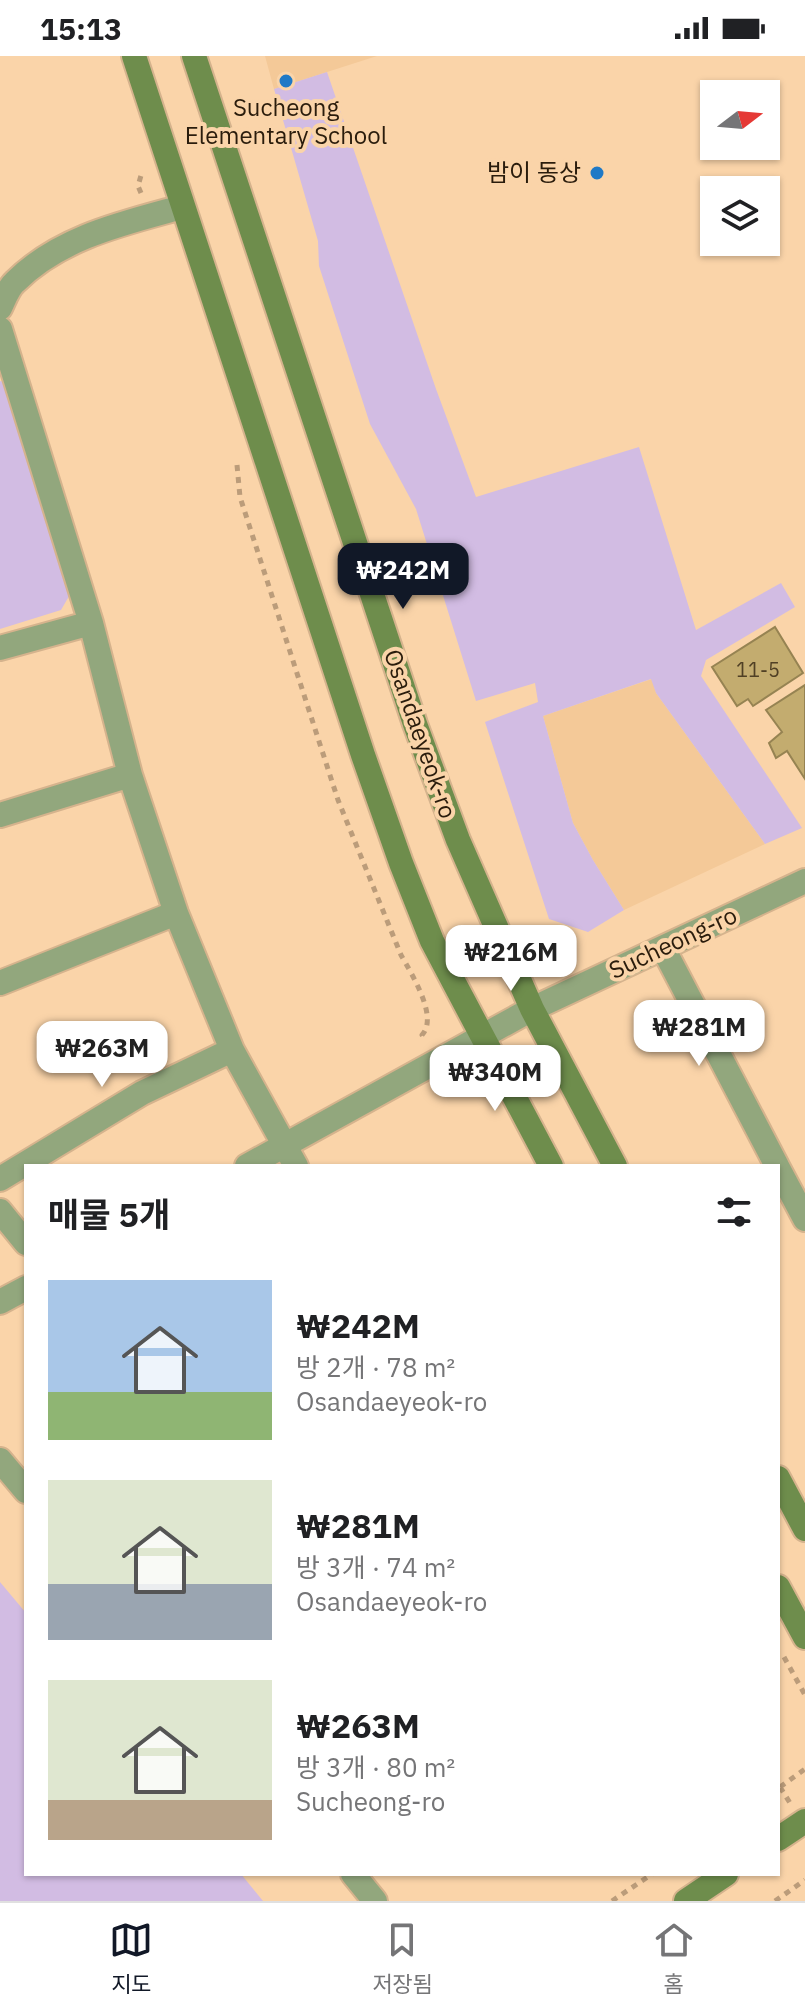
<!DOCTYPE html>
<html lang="ko">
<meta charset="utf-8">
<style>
body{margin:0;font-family:"IBM Plex Sans","Noto Sans KR",sans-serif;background:#f6f6f6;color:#202124;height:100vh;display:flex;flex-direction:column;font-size:30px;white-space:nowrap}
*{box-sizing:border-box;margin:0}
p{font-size:26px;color:#757577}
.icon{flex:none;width:44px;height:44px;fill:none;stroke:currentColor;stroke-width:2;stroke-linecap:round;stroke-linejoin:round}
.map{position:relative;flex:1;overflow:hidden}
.panel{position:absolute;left:24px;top:1108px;width:756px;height:712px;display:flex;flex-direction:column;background:#fff;border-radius:0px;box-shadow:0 2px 6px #0004}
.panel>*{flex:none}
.needle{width:52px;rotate:74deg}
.buttons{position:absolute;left:700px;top:24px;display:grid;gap:16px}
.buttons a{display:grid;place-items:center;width:80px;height:80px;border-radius:0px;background:#fff;box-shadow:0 2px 6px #0004;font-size:40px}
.price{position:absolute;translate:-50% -68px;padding:0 18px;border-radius:16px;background:#fff;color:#222;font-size:26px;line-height:52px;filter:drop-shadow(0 2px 4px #0008)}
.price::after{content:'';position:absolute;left:50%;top:48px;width:24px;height:18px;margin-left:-12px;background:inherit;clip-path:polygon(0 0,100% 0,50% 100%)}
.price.active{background:#111827;color:#fff}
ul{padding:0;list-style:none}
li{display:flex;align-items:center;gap:24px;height:200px;padding:0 24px}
li span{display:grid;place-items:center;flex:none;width:224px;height:160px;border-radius:0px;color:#555}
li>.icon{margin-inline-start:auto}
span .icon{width:96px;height:96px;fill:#fffc;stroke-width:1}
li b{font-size:34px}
h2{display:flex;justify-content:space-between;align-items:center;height:96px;padding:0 24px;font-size:34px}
.status{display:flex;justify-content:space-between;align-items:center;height:56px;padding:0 40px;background:#fff;direction:ltr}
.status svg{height:22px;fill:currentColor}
.menu{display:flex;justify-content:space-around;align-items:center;height:112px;border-top:2px solid #e0e0e0;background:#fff;font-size:22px;color:#757577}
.menu a{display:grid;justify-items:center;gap:4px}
.menu .active{color:#111827}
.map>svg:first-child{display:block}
</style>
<div class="status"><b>15:13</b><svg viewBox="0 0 49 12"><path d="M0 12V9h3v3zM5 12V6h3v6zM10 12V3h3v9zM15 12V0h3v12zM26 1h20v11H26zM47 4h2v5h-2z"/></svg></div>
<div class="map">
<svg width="805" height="1845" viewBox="0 0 805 1845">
<rect width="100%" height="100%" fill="#fad4a9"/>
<!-- built -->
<path fill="#f4c998" d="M265,0H377L274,33Z
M652,623L656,637L765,788L624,854L593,804L573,767L543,660Z"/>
<!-- green -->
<path fill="#d2bce3" d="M327,16L436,333L476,441L639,391L696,574L781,527L795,551L706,604L701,620L802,772L765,788L656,637L651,623L543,660L573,767L593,804L624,854L588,876L549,863L485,666L538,646L535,627L476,645L416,453L370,368L319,210L318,185L274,33Z
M0,325L8,327L72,535L61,554L0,573Z
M0,1526L26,1557V1818H241L263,1845H0Z"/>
<!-- building -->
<path fill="#c3ac6f" stroke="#968352" stroke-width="2" d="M775,571L803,617L753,650L748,643L737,650L712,611Z
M805,629V723L787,695L776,702L769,687L782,676L766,654Z"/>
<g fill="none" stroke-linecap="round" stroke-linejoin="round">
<!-- street casing -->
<g stroke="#d5b38d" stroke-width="28">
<path id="street" d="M0,252C4,244 8,232 15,226C60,181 124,167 182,151
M0,273L91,567L130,719L176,857L232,994L296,1110
M0,592L91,567
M0,759L130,719
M663,892L777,1110
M0,927L176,857
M247,1110L532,953L805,825
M778,1112L805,1163
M0,1123L142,1037L232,994
M0,1155L26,1187
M0,1246L26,1232
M0,1404L26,1435
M353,1818L375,1845"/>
</g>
<!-- secondary casing -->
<g stroke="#d5b38d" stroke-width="28">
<path id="secondary" d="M134,0L363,699L401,807L432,885L551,1110
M194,0L415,668L458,784L532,953L615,1110
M778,1422L805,1473
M778,1531L805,1581
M778,1783L805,1765
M686,1845L726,1818"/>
</g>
<!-- path -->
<path stroke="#bb9c7a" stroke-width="5" stroke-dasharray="6 6" stroke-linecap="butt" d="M141,137L138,130L142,116
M237,409L240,441L338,744L401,899C411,917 439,961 422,979L424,983
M457,1027H465L481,1036
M784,1601L805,1639
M780,1731L790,1747
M780,1731L805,1713
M612,1845L652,1818
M775,1845L805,1824"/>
<!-- street -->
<use href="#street" stroke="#92a77d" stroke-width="24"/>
<!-- secondary -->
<use href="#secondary" stroke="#6e8d4c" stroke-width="24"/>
</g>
<!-- markers -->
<g fill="#1f79c6" stroke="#fad4a9" stroke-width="3">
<circle cx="286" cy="25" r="8"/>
<circle cx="597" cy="117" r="8"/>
</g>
<g text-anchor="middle" stroke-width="8" stroke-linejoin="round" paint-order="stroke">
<!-- number labels -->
<g font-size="20" fill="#504025">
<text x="758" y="621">11-5</text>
</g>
<!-- poi labels -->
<g font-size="24" fill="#2a1c0c" stroke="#fad4a9">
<text x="286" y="60">Sucheong<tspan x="286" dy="28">Elementary School</tspan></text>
<text x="581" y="125" text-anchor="end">밤이 동상</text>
</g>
<!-- street labels -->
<g font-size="24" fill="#2a1c0c" stroke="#fad4a9">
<text transform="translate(420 678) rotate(71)" y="8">Osandaeyeok-ro</text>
<text transform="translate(673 887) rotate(-25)" y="8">Sucheong-ro</text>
</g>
</g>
</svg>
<div class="buttons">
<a><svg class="needle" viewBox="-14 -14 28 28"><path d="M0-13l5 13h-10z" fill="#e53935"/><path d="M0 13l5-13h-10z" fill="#757577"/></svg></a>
<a><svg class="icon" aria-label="layers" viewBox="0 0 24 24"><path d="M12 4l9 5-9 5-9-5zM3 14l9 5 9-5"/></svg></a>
</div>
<b class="price active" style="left:403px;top:555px">₩242M</b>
<b class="price" style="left:511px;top:937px">₩216M</b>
<b class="price" style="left:699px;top:1012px">₩281M</b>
<b class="price" style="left:102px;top:1033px">₩263M</b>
<b class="price" style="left:495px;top:1057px">₩340M</b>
<section class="panel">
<h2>매물 5개<svg class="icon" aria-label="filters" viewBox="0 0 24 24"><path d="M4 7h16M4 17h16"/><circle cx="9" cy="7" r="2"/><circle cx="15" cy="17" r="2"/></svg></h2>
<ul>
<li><span style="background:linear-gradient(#a9c7e8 70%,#8fb573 0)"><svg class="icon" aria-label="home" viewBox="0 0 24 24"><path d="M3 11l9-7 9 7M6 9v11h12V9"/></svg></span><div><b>₩242M</b><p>방 2개 · 78 m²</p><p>Osandaeyeok-ro</p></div></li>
<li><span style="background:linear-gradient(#dfe7d0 65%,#9aa5b1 0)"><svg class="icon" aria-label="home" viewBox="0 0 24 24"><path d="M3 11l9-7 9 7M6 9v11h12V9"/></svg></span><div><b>₩281M</b><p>방 3개 · 74 m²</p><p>Osandaeyeok-ro</p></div></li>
<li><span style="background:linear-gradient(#dfe7d0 75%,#b9a48a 0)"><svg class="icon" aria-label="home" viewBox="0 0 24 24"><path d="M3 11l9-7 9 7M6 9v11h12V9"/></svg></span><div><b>₩263M</b><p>방 3개 · 80 m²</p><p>Sucheong-ro</p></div></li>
</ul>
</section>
</div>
<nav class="menu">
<a class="active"><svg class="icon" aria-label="map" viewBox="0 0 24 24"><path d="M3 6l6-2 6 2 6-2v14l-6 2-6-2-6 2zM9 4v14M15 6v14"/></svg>지도</a>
<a><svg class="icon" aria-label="saved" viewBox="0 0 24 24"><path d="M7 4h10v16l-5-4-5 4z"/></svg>저장됨</a>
<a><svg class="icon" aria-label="home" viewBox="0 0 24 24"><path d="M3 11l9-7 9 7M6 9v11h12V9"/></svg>홈</a>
</nav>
